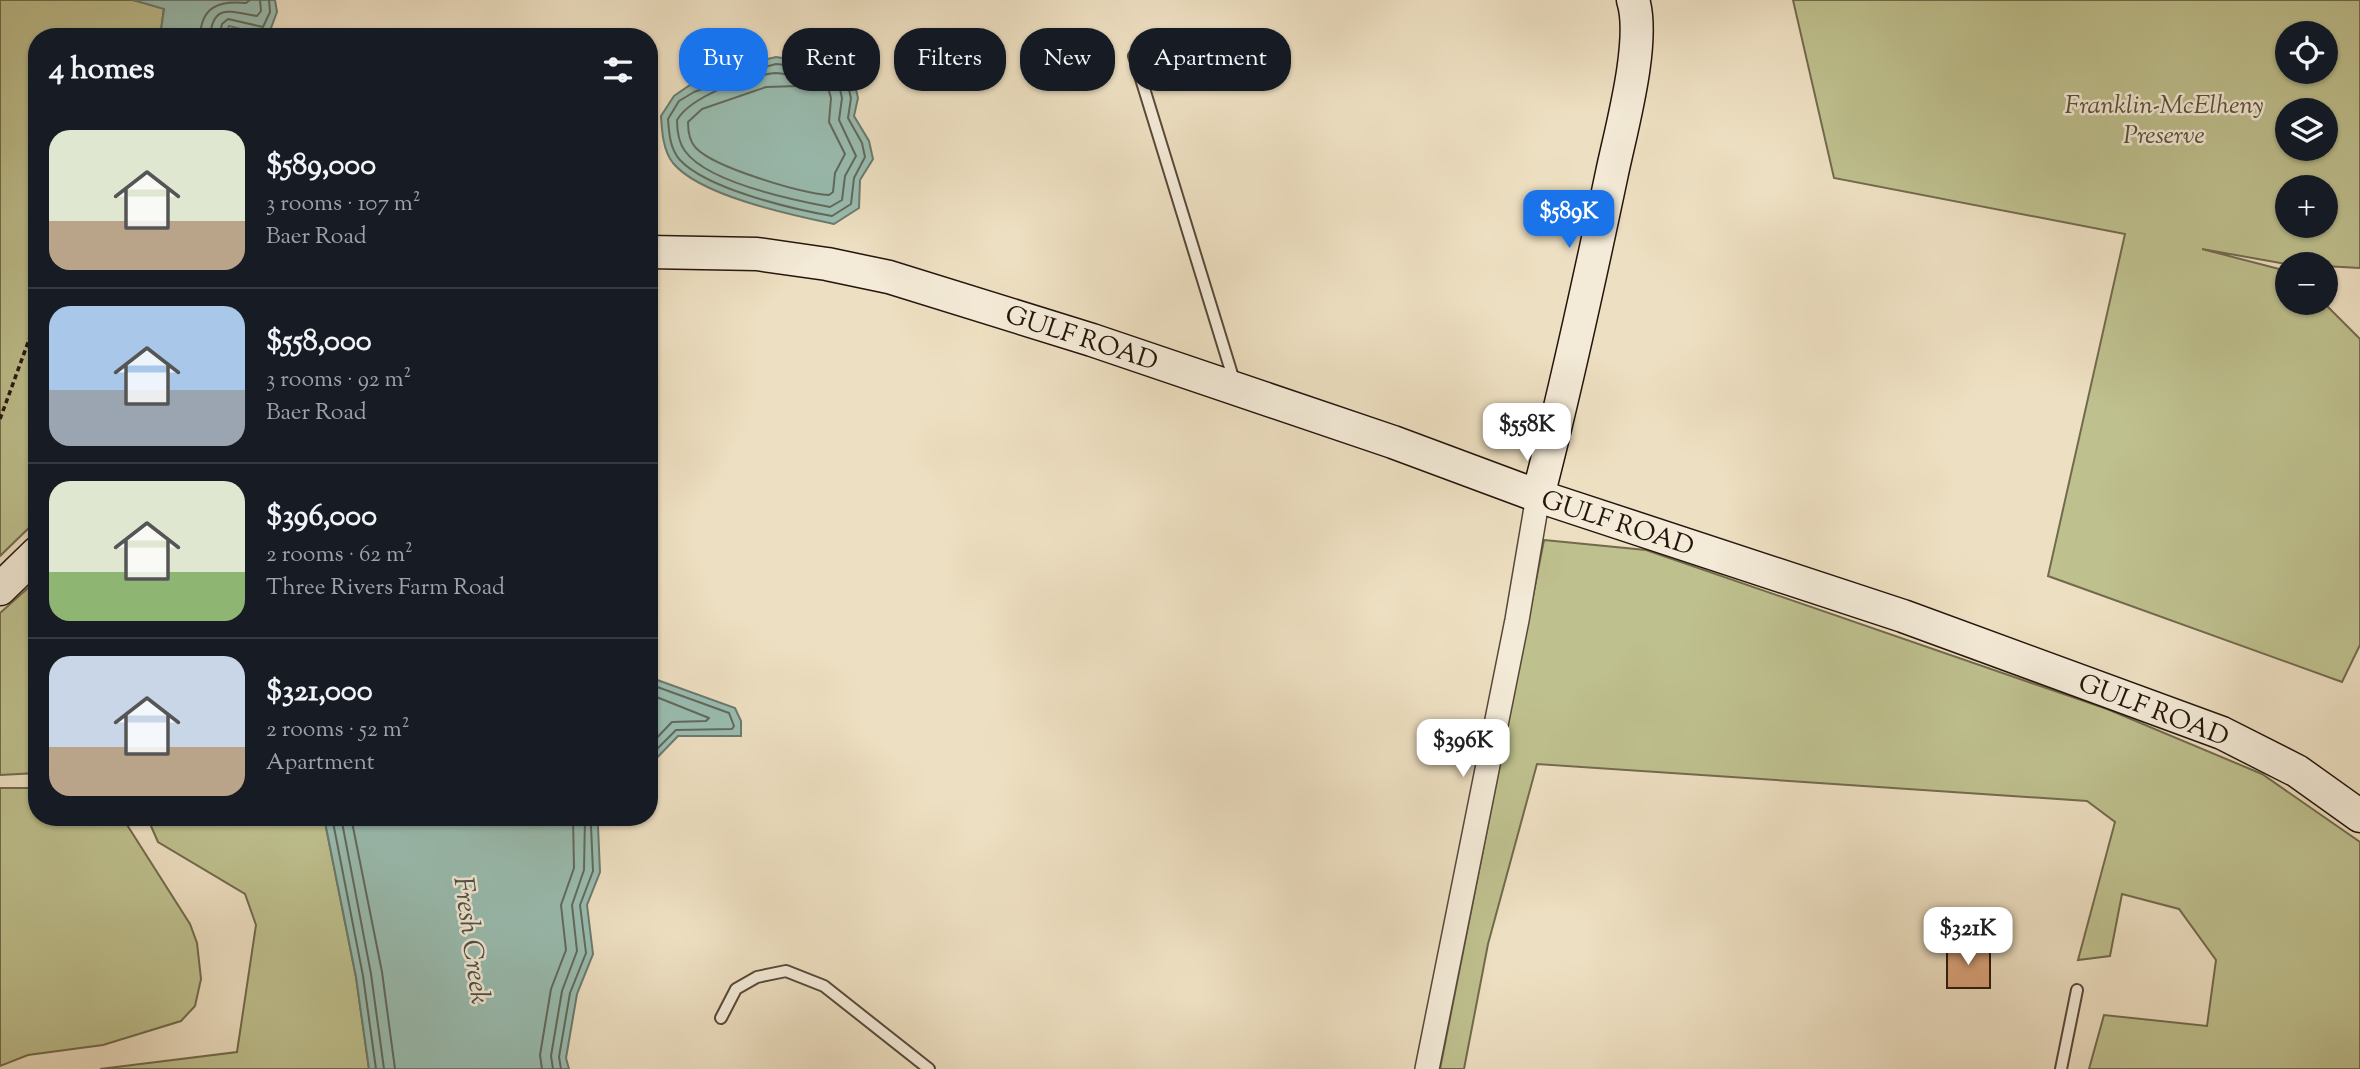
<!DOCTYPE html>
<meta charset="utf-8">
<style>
body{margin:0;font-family:"Sorts Mill Goudy",serif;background:#20242c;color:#f1f3f6;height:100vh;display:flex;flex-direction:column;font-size:26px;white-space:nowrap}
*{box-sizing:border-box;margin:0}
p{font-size:23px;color:#9ea1a6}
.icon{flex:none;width:38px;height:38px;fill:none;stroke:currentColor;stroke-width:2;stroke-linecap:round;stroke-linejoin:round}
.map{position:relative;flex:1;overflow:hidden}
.side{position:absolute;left:28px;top:28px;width:630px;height:798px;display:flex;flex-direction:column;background:#171b24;border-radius:28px;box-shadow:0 2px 5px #0004}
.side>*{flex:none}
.top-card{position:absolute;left:679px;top:28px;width:665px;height:63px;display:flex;gap:14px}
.buttons{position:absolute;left:2275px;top:21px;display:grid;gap:14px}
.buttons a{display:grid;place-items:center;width:63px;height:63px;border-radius:50%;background:#171b24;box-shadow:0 2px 5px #0004;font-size:35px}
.price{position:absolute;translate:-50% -60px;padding:0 16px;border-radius:14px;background:#fff;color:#222;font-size:23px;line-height:46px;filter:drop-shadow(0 2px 4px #0008)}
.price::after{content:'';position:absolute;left:50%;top:42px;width:21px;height:16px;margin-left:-10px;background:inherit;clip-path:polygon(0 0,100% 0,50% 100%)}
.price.active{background:#1a73e8;color:#fff}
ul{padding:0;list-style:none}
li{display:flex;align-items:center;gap:21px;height:175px;padding:0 21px}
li+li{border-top:2px solid #363941}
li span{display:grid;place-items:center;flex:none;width:196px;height:140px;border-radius:21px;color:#555}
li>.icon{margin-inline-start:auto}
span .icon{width:84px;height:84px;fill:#fffc;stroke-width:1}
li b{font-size:30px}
h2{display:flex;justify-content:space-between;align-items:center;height:84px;padding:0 21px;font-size:30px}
.tag{padding:0 24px;border-radius:28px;background:#171b24;box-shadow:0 2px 5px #0004;font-size:24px;line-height:63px}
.tag.active{background:#1a73e8;color:#fff}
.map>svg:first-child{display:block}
</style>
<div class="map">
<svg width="2360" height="1069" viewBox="0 0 2360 1069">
<rect width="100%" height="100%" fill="#eddfc1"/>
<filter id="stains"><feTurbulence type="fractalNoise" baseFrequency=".00286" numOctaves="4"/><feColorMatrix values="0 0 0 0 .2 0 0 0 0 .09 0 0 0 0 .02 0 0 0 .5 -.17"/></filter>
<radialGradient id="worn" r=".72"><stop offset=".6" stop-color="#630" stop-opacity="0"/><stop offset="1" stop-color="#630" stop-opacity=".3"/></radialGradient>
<!-- green -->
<path fill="#bec08e" stroke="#726a4d" stroke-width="2" fill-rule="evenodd" d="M0,0H133L164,8L160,37H37V520L0,556Z
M1793,0H2360V268L2286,264L2202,249L2287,271V303H2324L2360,339V645L2342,682L2048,576L2125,234L1834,178ZM2326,33V72H2287V33ZM2326,110V149H2287V110ZM2287,187H2326V226H2287Z
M1544,540L1646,550L2107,709L2262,774L2360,842V1069H2089L2104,1015L2207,1026L2216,960L2179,909L2122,894L2110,956L2078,960L2115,822L2087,801L1537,764L1488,944L1464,1069H1440Z
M37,580V773L0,775V613Z
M0,788H37V817H122L190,924L197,943L201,979L195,1006L181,1021L103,1045L28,1055L0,1066Z
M147,817H324L356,977L369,1069H100L237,1052L256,925L245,894L158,842Z"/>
<!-- water -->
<path fill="#99bdb1" stroke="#6b7a6f" stroke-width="2" d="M133,0H275L277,12L268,36L229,26L225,37H160L164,9Z
M821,49L847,50L858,98L854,116L869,141L873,159L860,180L859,208L834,224C792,215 700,196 673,163C663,150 662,132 661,116L674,96L690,85L759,61L776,57L795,60Z
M649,677L735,708L741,721V736H678L649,766Z
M324,817H603L598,826L600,872L587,905L593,954L577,994L566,1058L569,1069H369L356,977Z"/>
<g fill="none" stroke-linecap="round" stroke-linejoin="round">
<!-- shore -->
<path stroke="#60695e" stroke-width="2" d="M200,37C201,7 219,0 246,3L250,0
M210,37C213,1 233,13 257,16L261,11L260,0
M219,37L222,24L228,19L263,27L270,12L269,0
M823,56L841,59L851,98L848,118L862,143L865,157L854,178L851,204L832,216C792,209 707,189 680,160C670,149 669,133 668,119L679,101L694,92L761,68L776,64L797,66Z
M824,65L835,68L842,98L839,120L856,156L845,176L842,200L830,207C793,200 707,182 685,151C679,143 677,130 677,120C691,96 748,76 775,73C783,73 790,76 798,75C806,74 816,68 824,65Z
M825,77L831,98L829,122L845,154L835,173L833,192L829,195C801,193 715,168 696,148C689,141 688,131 688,122L702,109L766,87L798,86Z
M649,684L729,713L734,726L732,729L676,730L649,757
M649,694L709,718L706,721L672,722L649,746
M332,817L363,976L376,1069
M341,817L371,974L384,1069
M351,817L382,972L395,1069
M542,1069L540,1055L551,989L566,950L561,905L574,868L573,817
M553,1069L551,1056L562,991L577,951L572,905L584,870L585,817
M561,1069L559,1057L570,993L586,953L580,905L593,871L591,826L595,817"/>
</g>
<!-- building -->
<path fill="#daa27a" stroke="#26150c" stroke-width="2" d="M1947,946H1990V988H1947Z"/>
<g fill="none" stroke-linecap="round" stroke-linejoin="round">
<!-- lane casing -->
<g stroke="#584839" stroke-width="14">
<path id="lane" d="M1134,56L1235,384
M721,1018L736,989L757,977L786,971L824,986L929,1069
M2061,1069L2077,990"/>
</g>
<!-- street casing -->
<g stroke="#584839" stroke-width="26">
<path id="street" d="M1427,1069L1517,620L1538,496"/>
</g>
<!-- secondary casing -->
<g stroke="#26150c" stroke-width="35">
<path id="secondary" d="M649,252L757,254L827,264L889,277L1092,340L1393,442L1538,496L1903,616L2222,733L2297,771L2360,816
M1538,496C1566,389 1589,282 1612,173C1621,130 1646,41 1633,0
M0,589L37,553"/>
</g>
<!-- path -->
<path stroke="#26150c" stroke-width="3.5" stroke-dasharray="5 3.5" stroke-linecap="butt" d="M0,419L37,318"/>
<!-- lane -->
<use href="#lane" stroke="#f3ead7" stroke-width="10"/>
<!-- street -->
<use href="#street" stroke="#f3ead7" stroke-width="23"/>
<!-- secondary -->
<use href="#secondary" stroke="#f3ead7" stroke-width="32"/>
</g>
<g text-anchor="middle" stroke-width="5" stroke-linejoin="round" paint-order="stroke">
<!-- park labels -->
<g font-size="26" font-style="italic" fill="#5b513a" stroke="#f3ead7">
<text x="2164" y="113">Franklin-McElheny<tspan x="2164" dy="30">Preserve</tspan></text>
</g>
<!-- street labels -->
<g font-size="26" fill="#26150c" stroke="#f3ead7">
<text transform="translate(1082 337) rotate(18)" y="9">GULF ROAD</text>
<text transform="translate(1618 522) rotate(18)" y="9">GULF ROAD</text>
<text transform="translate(2154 709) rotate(21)" y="9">GULF ROAD</text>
</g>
<!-- water labels -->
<g font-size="28" font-style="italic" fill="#4e5046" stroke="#f3ead7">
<text transform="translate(473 940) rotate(82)" y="10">Fresh Creek</text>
</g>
</g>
<rect width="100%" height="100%" filter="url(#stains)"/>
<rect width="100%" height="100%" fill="url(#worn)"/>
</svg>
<div class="buttons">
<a><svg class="icon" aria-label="locate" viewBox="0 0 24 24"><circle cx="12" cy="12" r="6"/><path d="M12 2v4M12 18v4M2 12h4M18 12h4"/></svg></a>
<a><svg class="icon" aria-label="layers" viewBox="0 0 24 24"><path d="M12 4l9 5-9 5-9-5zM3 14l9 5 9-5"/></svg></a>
<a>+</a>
<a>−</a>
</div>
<b class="price active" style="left:1569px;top:250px">$589K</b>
<b class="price" style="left:1527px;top:463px">$558K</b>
<b class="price" style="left:1463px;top:779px">$396K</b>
<b class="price" style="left:1968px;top:967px">$321K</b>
<div class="top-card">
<a class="tag active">Buy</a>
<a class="tag">Rent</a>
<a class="tag">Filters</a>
<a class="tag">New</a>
<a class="tag">Apartment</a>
</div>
<section class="side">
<h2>4 homes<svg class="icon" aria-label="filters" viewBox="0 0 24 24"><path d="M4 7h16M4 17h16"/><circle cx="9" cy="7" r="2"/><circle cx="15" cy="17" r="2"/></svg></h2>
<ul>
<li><span style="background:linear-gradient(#dfe7d0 65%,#b9a48a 0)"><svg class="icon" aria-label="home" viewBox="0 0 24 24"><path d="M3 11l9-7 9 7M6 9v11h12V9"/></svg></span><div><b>$589,000</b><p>3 rooms · 107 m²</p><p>Baer Road</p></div></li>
<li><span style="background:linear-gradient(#a9c7e8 60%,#9aa5b1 0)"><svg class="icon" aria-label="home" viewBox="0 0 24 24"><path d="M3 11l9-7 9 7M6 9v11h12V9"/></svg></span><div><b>$558,000</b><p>3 rooms · 92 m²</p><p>Baer Road</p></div></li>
<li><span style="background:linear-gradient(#dfe7d0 65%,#8fb573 0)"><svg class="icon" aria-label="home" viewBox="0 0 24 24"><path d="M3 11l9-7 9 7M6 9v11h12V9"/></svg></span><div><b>$396,000</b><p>2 rooms · 62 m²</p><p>Three Rivers Farm Road</p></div></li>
<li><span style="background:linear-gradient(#c9d6e8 65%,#b9a48a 0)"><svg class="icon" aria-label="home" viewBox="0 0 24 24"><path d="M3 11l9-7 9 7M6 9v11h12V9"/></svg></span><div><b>$321,000</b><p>2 rooms · 52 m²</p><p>Apartment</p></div></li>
</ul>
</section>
</div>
